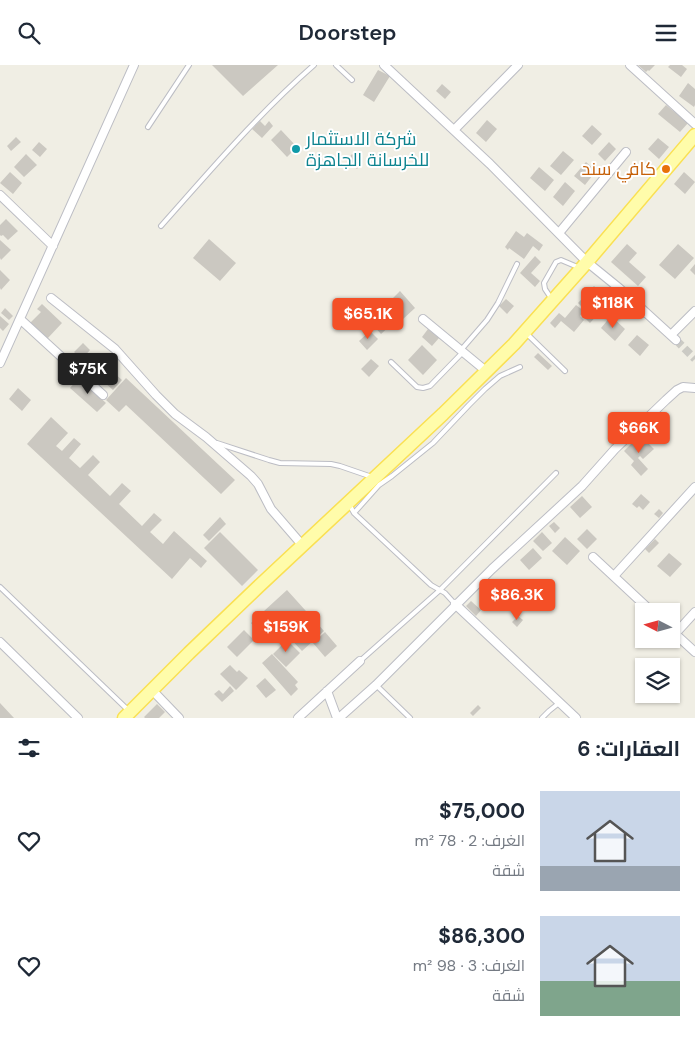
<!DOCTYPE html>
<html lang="ar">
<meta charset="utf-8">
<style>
body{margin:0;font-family:"DM Sans",Cairo,sans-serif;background:#f6f6f7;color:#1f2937;direction:rtl;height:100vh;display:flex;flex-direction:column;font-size:19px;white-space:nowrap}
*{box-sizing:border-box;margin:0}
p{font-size:16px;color:#747a83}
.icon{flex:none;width:28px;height:28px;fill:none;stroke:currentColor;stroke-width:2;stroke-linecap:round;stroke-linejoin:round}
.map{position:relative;height:653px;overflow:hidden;direction:ltr}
.side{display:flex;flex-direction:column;background:#fff;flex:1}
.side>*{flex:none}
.needle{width:32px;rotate:276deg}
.fabs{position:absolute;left:635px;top:538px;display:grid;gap:10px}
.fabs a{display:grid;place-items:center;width:45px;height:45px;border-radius:0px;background:#fff;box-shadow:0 1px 4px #0004;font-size:25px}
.price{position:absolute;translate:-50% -42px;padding:0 11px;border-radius:5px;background:#f44f26;color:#fff;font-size:16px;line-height:32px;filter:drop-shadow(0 1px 2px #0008)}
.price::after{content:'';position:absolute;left:50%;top:30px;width:15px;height:11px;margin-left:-8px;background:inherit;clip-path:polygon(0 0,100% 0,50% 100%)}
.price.on{background:#222;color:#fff}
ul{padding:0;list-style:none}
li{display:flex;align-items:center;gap:15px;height:125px;padding:0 15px}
li span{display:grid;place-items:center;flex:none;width:140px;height:100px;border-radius:0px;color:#555}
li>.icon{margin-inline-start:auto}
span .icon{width:60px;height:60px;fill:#fffc;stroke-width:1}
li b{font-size:21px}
h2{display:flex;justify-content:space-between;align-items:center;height:60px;padding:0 15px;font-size:21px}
header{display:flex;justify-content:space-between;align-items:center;height:65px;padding:0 15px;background:#fff;font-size:22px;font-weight:600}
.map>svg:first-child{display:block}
</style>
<header><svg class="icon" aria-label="menu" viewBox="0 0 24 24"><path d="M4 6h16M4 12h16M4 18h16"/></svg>Doorstep<svg class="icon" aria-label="search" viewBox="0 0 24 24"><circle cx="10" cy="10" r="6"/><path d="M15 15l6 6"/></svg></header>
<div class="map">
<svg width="695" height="653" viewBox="0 0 695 653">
<rect width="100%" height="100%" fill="#f0eee4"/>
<!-- building -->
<path fill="#cbc8c1" d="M212,0H278L243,31Z
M638,0H655L649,6L648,5L646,7Z
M670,0H682L687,4L681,12L668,2Z
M378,5L390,11L374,37L363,30Z
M688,18L695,24V40L694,42L679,31Z
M442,19L451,27L445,34L436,26Z
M666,40L688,58L680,67L658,49Z
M487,55L497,64L486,77L476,68Z
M260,56L265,61L269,56L273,61L262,73L252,64Z
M592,60L602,69L592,80L582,71Z
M281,65L297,82L287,92L271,75Z
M16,72L21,77L11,86L7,81Z
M658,73L669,82L659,94L648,84Z
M39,77L47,84L40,92L32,85Z
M609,77L616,84L605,96L598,89Z
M563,86L574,95L561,110L550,101Z
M26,89L37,100L24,112L14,102Z
M352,89L362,98L357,104L347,95Z
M586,97L596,106L585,120L574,111Z
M539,102L554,115L545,126L530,113Z
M10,107L22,118L13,129L0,118Z
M684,107L695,117L685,129L674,119Z
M565,117L575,126L563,141L553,132Z
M6,154L18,166L8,175L3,170L1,171L0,170V160Z
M516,166L524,172L527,168L543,180L539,186L533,181L524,194L509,183L508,185L505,182Z
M209,174L236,198L220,216L193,193Z
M0,175L11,185L1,195L0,193Z
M627,179L637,188L629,197L646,212L638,221L611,197Z
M678,179L694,193L675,214L659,200Z
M535,191L541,197L531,208L540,216L535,222L520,208Z
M695,199V210L690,205Z
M0,205L10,215L1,225L0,223Z
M594,221L610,236L590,258L583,251L587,247L578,238Z
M400,226L415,243L402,255L386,240Z
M506,234L514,241L507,249L499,241Z
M42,239L62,258L47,274L30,258L41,247L37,244Z
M576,240L584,246L580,251L584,255L574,267L561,256L555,263L550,258L559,248L565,253Z
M5,243L13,251L9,255L1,248Z
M384,250L392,259L381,269L374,261Z
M0,251L9,259L3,266L0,263Z
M611,251L625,264L615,276L601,263Z
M428,264L439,273L432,281L422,272Z
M370,266L378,274L367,285L359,276Z
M637,270L649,280L640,291L628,280Z
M83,278L90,285L82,294L74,287Z
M422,280L437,295L423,310L408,295Z
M538,288L552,301L548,305L534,292Z
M371,294L379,301L369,312L361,304Z
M105,300L122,315L113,325L96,310Z
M79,313L106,338L97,347L70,323Z
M126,313L235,415L221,429L126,340L119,347L106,335Z
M18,323L31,335L22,346L9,334Z
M51,352L68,368L56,381L62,386L74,373L81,379L69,393L80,403L93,390L100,397L88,410L110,431L122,418L131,426L119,439L142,461L154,448L162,455L150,467L163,479L174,466L207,496L201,503L190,493L172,514L27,379Z
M640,370L654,384L643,394L640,391L638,393L648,404L641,411L631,400L634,396L624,386Z
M641,429L650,437L643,445L639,441L637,443L632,439Z
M582,431L592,442L580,453L570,442Z
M659,444L663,448L659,453L654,449Z
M220,452L226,459L209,476L203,470Z
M554,457L560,463L555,468L549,461Z
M587,464L597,474L587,484L577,474Z
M220,467L258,505L242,521L204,483Z
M542,467L552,478L543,486L533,476Z
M565,472L580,486L567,500L552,486Z
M655,474L659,478L649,488L645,484Z
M533,483L542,493L529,505L520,495Z
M669,488L682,499L670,512L657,501Z
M488,520L492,525L488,529L484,524Z
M287,525L324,566L302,586L264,546Z
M471,536L481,545L476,551L466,541Z
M263,548L272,557L260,568L251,558Z
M518,551L523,555L517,562L512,557Z
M244,565L254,575L237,592L227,582Z
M325,567L337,581L325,592L313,578Z
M287,575L300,588L286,602L273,589Z
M272,589L298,617L295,620L298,624L291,631L262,598Z
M230,600L237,607L239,605L248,613L236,625L220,609Z
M265,613L276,625L266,633L256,621Z
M230,621L234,626L222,637L214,629L219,625L223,629Z
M0,638L14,653H0Z
M157,639L165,647L159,653H145L144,652Z
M478,640L481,643L473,651L470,648Z"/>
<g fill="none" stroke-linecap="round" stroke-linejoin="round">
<!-- minor-tunnel -->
<path stroke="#cbcac4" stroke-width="8" stroke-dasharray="8 4" stroke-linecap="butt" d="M676,275L695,294"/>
<!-- service casing -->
<g stroke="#bcbdc4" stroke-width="6">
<path id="service" d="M336,0L352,15
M148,62L189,0
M161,161C210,106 258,49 314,0
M551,233L545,224L544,218L556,197L561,195L580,203
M526,268L565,306
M461,285L487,255L498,238L517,199
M391,297L417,322L423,323L430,321L463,287
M217,378L269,395L280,398L331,399L340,401L372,412
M349,439L354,448L431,520L445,528L455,539
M354,448L379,420L392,411L433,378L469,340L485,324L500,311L520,302
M0,522L128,645
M360,596L440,525L556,408
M376,620L410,653
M542,653L549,646L559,638"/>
</g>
<!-- minor casing -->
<g stroke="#bcbdc4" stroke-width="10">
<path id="minor" d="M384,0L490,99L587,197L619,223L676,275
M630,0L695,59
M454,65L518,0
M0,130L53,181
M559,168L626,87
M51,233L115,284L156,330L175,349L206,372L251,411L258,419L271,444L303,481
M20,254L103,330
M423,254L486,306
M671,270L695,246
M0,298L134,0
M593,492L651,546
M614,511L695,422
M455,539L576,653
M671,565L695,587
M675,569L695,547
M0,577L78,653
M153,626L179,653
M327,626L337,653
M298,653L360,596
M339,653L376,620L492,504L582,421L615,384L666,335L677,325L683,322L695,323"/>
</g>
<!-- primary casing -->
<g stroke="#fae053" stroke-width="15">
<path id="primary" d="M124,653L189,588L258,522L443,349L514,279L587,197L695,70"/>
</g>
<!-- service -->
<use href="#service" stroke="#fff" stroke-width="4"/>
<!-- minor -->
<use href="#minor" stroke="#fff" stroke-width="8"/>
<!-- primary -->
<use href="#primary" stroke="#fffcaa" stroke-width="12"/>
</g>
<!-- markers -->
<circle fill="#0f9aa8" stroke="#fff" stroke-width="2" cx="296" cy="84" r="5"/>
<circle fill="#e8710a" stroke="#fff" stroke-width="2" cx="666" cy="104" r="5"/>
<g text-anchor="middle" stroke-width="4" stroke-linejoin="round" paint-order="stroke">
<!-- culture labels -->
<g font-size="18" fill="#0d838f" stroke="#fff" text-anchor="start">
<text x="306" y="80">شركة الاستثمار<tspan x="306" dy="21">للخرسانة الجاهزة</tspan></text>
</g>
<!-- food labels -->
<g font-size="18" fill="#c56008" stroke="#fff" text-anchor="end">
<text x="656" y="110">كافي سند</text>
</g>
</g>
</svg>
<div class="fabs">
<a><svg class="needle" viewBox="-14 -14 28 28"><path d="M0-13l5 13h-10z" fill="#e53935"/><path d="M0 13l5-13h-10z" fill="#747a83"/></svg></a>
<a><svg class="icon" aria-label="layers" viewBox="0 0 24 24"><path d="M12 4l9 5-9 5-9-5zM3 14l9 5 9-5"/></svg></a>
</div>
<b class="price" style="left:613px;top:264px">$118K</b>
<b class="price" style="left:368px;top:275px">$65.1K</b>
<b class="price on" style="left:88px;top:330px">$75K</b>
<b class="price" style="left:639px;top:389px">$66K</b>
<b class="price" style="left:517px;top:556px">$86.3K</b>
<b class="price" style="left:286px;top:588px">$159K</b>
</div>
<section class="side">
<h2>العقارات: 6<svg class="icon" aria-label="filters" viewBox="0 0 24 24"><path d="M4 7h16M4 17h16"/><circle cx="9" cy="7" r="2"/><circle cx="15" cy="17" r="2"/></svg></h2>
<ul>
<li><span style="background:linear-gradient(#c9d6e8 75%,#9aa5b1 0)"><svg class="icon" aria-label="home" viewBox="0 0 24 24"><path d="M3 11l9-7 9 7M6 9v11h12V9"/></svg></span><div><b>$75,000</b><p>الغرف: 2 · 78 m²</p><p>شقة</p></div><svg class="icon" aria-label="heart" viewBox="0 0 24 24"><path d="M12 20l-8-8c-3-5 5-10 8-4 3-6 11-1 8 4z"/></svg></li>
<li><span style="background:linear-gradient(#c9d6e8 65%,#7fa58c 0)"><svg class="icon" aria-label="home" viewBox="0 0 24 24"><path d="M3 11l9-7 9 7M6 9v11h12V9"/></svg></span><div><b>$86,300</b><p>الغرف: 3 · 98 m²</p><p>شقة</p></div><svg class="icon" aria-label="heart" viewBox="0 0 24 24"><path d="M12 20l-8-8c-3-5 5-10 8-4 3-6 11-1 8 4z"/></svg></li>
</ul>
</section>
